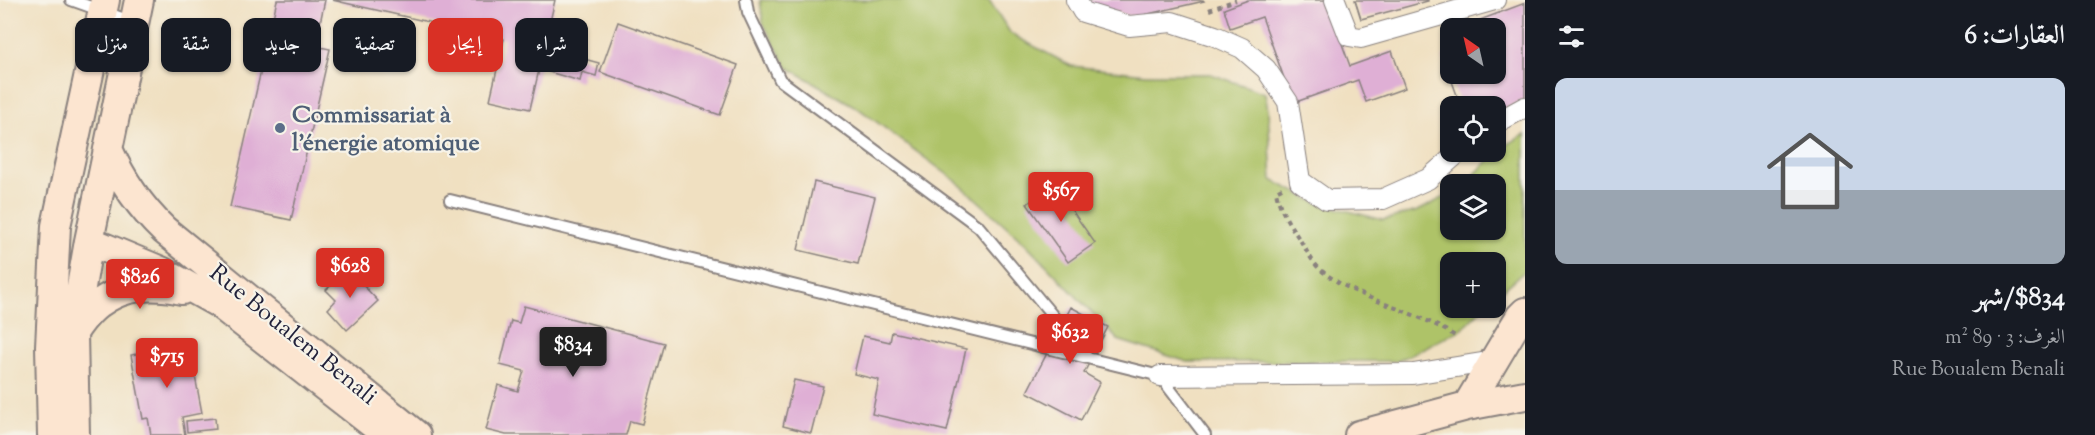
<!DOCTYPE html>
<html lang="ar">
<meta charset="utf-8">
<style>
body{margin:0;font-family:"Sorts Mill Goudy",Amiri,serif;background:#20242c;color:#f1f3f6;direction:rtl;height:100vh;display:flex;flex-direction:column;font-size:22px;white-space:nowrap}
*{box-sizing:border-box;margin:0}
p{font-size:20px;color:#9ea1a6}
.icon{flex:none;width:33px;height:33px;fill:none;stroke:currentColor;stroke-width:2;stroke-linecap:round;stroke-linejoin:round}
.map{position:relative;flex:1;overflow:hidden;direction:ltr}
.drawer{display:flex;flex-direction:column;background:#171b24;width:570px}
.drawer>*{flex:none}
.banner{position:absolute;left:18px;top:18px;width:570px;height:54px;direction:rtl;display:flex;gap:12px}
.needle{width:39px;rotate:326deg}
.tools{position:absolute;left:1440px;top:18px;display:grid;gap:12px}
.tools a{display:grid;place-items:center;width:66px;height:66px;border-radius:12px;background:#171b24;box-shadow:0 2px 4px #0004;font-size:30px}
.price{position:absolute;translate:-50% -51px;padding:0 14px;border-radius:6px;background:#d93025;color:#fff;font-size:20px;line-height:39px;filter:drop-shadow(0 2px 3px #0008)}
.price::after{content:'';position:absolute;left:50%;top:36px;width:18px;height:14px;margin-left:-9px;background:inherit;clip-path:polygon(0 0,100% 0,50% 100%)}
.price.current{background:#222;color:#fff}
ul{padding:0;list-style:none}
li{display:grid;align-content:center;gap:12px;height:318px;padding:0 30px}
li span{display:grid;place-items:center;height:186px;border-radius:12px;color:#555}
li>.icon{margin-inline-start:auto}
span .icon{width:108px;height:108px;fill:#fffc;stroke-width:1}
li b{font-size:26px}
h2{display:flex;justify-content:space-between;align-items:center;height:72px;padding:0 30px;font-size:26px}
.tag{padding:0 21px;border-radius:12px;background:#171b24;box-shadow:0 2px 4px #0004;font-size:21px;line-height:54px}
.tag.current{background:#d93025;color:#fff}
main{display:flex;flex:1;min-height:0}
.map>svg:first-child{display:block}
</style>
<main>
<section class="drawer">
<h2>العقارات: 6<svg class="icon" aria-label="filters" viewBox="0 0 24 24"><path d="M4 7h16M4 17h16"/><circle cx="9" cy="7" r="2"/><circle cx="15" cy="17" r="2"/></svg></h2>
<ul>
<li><span style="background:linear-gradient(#c9d6e8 60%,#9aa5b1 0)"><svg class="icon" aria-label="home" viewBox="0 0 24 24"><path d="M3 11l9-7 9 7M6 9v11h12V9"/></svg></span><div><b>$834/شهر</b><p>الغرف: 3 · 89 m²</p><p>Rue Boualem Benali</p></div></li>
</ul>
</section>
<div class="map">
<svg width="1525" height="435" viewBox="0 0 1525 435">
<rect width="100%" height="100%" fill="#f7f3e8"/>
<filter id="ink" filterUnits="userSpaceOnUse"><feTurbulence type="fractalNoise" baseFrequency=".0167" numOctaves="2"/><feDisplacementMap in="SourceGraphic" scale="12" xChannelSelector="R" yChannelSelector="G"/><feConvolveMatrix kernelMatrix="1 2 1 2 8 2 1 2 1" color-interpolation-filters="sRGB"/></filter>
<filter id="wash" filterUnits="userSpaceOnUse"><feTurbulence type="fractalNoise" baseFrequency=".008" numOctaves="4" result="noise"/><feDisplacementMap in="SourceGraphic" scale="24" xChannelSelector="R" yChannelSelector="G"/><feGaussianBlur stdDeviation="1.35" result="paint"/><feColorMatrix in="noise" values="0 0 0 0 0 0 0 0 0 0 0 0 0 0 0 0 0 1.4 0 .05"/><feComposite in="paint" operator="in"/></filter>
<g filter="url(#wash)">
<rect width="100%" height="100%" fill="#f0e0c1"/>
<!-- green -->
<path fill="#aec367" stroke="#687251" stroke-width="1.5" d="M760,0H989L1011,34L1071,66L1146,74H1211L1265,93L1268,110L1272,180L1317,203L1383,220L1418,211L1450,194V230H1496V184H1465L1500,149L1525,134V271L1496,296V262H1450V308H1483L1462,329L1398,361L1188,362L1118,340L1026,244L956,181L859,109L787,67L763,23Z"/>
<g id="blocks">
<!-- building -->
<path fill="#dfafd5" d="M277,0H325L315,46L330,49L291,220L230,207Z
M332,0H555L530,109L490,100L504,39Z
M1086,0H1203L1204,1L1135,17L1089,6Z
M1248,0H1326L1350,66L1392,51L1405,88L1366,102L1358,80L1293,103L1262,17L1230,28L1224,9Z
M1355,0H1428V1L1361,19Z
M1525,3V100L1496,112V106H1461L1443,57L1450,54V74H1496V28H1459Z
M618,22L738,65L720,115L600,72Z
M555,51L599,63L596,76L582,72L580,81L549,72Z
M814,182L875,197L858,264L798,250Z
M1054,185L1095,243L1068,262L1027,204Z
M348,269L378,301L347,330L328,309L336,300L326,290Z
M524,306L664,343L642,424L630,421L626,435H506L486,430L498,385L518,391L524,371L500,365L511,321L519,323Z
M1071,307L1108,327L1084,373L1100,382L1081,420L1027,392Z
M892,332L966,349L947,431L872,414L879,380L854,374L863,336L890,342Z
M189,344L202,413L182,417L185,435H151L148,418L143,419L131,355Z
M794,380L823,386L811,433L783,426Z
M215,418L216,429L187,432L186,421Z"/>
</g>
</g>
<g filter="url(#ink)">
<use href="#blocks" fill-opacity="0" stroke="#89817e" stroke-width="1.5"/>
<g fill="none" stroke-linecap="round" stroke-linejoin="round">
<!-- lane casing -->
<g stroke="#89817e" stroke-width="14">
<path id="lane" d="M71,0L133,22
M746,0L748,12L780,80L979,227L1087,357
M450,200L1160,376L1205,435"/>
</g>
<!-- street casing -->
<g stroke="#89817e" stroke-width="22">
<path id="street" d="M1076,0L1083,12L1129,26L1172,22L1215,36L1242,48L1266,69L1288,102L1300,181L1327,200L1383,199L1428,179L1459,152
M1335,0L1349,36L1361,38L1495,0
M1496,123L1525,107
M1160,376L1413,374L1494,361"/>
</g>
<!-- secondary casing -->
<g stroke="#89817e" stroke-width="32">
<path id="secondary" d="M108,149C122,181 139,206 164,230L416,435
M89,241L161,271L218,303L387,435
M73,333C99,291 135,280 182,290
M1467,406L1520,317L1525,312
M52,435L50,346L56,226L105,0
M75,435L73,333L89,241L139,0
M1359,435L1467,406L1525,395"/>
</g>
<!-- path -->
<path stroke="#89817e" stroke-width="4" stroke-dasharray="4.5 4.5" stroke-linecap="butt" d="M1209,10L1236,0
M1282,188L1276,191C1279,208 1288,222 1298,237C1305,247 1312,263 1322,271C1359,301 1414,309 1455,336"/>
<!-- lane -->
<use href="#lane" stroke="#fff" stroke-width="10"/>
<!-- street -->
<use href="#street" stroke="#fff" stroke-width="20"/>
<!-- secondary -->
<use href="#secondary" stroke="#fce5d0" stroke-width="28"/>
</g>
</g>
<!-- markers -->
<circle fill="#5c6f8a" stroke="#f7f3e8" stroke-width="2" cx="280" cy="128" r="6"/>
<g text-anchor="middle" stroke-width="4.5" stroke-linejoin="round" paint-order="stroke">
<!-- service labels -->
<g font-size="24" font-weight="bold" fill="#4e5e75" stroke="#f7f3e8" text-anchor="start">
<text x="292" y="122">Commissariat à<tspan x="292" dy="28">l'énergie atomique</tspan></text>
</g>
<!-- street labels -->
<g font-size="24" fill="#22223b" stroke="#f7f3e8">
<text transform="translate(294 334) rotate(39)" y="8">Rue Boualem Benali</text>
</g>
</g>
</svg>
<div class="tools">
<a><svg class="needle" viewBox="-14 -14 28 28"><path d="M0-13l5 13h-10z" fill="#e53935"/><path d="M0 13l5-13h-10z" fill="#9ea1a6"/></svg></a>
<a><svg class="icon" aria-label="locate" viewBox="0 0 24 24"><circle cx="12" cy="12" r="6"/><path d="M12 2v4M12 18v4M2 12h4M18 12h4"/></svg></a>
<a><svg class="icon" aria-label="layers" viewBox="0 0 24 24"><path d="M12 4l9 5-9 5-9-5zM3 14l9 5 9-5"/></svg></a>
<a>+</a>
</div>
<b class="price" style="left:1061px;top:223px">$567</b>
<b class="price" style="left:350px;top:299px">$628</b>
<b class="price" style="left:140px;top:310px">$826</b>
<b class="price" style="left:1070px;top:365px">$632</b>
<b class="price current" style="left:573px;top:378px">$834</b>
<b class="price" style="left:167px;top:389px">$715</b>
<div class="banner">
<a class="tag">شراء</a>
<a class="tag current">إيجار</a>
<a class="tag">تصفية</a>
<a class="tag">جديد</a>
<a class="tag">شقة</a>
<a class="tag">منزل</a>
</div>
</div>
</main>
